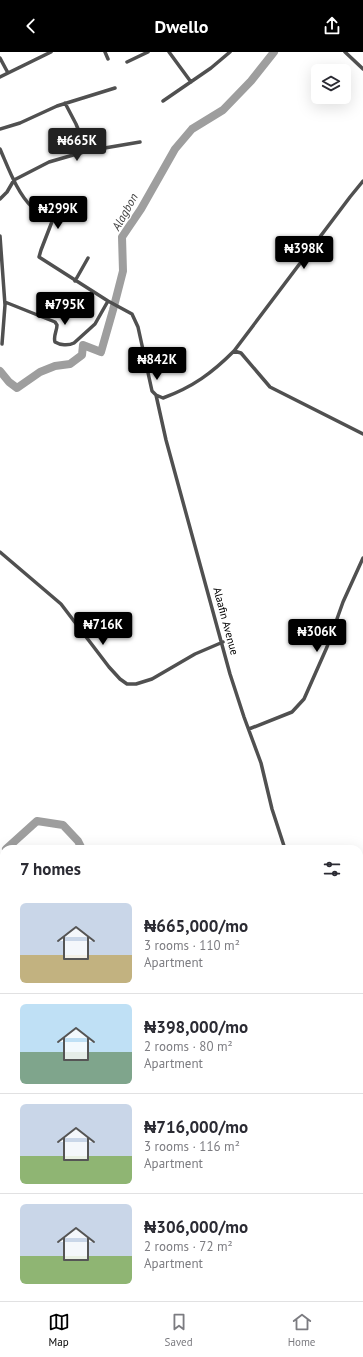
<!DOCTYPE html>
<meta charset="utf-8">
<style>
body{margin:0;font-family:"PT Sans",sans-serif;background:#f7f7f7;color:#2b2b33;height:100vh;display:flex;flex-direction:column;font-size:15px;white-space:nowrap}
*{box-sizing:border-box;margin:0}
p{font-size:13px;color:#7c7c81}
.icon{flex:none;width:22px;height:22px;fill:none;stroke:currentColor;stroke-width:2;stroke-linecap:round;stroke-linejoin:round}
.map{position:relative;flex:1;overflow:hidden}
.drawer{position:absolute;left:0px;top:793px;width:363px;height:456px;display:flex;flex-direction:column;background:#fff;border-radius:12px 12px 0 0;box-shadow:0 4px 16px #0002}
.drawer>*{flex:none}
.tools{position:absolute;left:311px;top:12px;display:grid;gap:8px}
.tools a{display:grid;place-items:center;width:40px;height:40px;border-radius:6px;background:#fff;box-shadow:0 4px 16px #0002;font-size:20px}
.price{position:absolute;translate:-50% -34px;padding:0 9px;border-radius:4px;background:#000;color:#fff;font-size:13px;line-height:26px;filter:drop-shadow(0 1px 2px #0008)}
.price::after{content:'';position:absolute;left:50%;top:24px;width:12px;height:9px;margin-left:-6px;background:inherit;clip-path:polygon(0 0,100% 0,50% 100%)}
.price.on{background:#222;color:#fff}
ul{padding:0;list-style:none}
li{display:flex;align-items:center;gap:12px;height:100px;padding:0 20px}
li+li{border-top:1px solid #e1e1e2}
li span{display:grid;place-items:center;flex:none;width:112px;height:80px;border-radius:6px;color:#555}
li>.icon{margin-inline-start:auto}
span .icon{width:48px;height:48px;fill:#fffc;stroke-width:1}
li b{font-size:17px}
h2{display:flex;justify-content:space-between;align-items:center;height:48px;padding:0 20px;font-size:17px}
header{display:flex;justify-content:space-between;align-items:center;height:52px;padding:0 20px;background:#000;color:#fff;font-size:18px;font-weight:700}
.menu{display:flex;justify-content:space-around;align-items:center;height:56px;border-top:1px solid #e1e1e2;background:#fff;font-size:11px;color:#7c7c81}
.menu a{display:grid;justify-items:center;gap:2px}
.menu .on{color:#000}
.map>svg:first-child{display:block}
</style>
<header><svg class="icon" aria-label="back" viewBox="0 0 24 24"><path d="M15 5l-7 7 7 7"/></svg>Dwello<svg class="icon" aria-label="share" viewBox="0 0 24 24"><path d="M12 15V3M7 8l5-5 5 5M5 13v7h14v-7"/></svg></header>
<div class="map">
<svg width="363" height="1249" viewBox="0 0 363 1249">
<rect width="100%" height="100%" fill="#fff"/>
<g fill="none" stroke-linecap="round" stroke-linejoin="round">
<!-- stream -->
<path stroke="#9e9e9e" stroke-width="1.5" d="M238,1249L239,1245"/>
<!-- river -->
<path stroke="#9e9e9e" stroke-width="8" d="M0,319L9,330L17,336L40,320L55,314L70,312L82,303L83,293L101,300L113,258L123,219L122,185L141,157L175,97L192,77L223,58L251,29L274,0
M6,797L37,769L63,773L78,789L82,797
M359,820L363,819"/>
<!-- minor -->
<path stroke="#505050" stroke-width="3.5" d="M105,0L108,7
M169,0L191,30
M345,0L363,17
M0,6L8,21
M127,10L148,0
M0,25L51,0
M163,49L211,16L230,0
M65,51L76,72L87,99
M0,77L20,71L57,54L115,36
M0,97C8,115 17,141 32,155C38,160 48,160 53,167L41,198L39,205L108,249L132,262L138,275L152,339L156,343L163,346C193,335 212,321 234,299L350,145L363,129
M0,147L7,140L14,128L49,110L87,99L140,90
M0,184L5,253L2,292
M75,229L88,206
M5,250L55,270L57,273C57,279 53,284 55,290C60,293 68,294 74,291L95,272L108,249
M234,299L241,301L270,335L363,382
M156,343L166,388L230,622L244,665L261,711L272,757L285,797
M0,500L61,552L109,615L120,627L127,632H136L152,627L195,602L223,590
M249,677L292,660L304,647L327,595L343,550L363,506
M0,845L4,842
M0,858L4,878
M0,907L4,906
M0,913L4,912
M359,925H363
M0,981L4,986
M359,1083H363
M0,1163L4,1164
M359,1216H363
M0,1218L4,1220
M93,1245L106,1248L112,1245
M168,1245L170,1249
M305,1245V1249
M356,1245V1249"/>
</g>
<g text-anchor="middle" stroke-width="3" stroke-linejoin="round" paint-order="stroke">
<!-- street labels -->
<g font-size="11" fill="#000" stroke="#fff">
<text transform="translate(226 569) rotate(75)" y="4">Alaafin Avenue</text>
</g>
<!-- water labels -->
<g font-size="12" font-style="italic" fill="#3f3f3f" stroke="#fff">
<text transform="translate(125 160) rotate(-61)" y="4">Alagbon</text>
</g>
</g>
</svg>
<div class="tools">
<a><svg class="icon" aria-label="layers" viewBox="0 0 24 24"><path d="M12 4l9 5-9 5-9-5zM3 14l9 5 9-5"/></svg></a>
</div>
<b class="price on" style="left:77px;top:110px">₦665K</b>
<b class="price" style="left:58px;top:178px">₦299K</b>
<b class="price" style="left:304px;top:218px">₦398K</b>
<b class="price" style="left:65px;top:274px">₦795K</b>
<b class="price" style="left:157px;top:329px">₦842K</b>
<b class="price" style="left:103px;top:594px">₦716K</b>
<b class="price" style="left:317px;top:601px">₦306K</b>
<section class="drawer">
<h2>7 homes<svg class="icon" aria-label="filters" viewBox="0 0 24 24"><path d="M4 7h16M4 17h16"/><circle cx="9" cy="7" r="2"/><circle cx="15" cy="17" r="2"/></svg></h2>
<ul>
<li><span style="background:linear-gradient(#c9d6e8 65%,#c2b280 0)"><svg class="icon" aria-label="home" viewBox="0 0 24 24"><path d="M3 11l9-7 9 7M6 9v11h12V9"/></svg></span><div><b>₦665,000/mo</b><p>3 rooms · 110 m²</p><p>Apartment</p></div></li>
<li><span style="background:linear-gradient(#bfe0f5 60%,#7fa58c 0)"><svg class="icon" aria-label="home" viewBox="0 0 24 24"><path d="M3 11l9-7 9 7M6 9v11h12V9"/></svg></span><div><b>₦398,000/mo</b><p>2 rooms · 80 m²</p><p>Apartment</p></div></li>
<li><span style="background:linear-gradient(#c9d6e8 65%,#8fb573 0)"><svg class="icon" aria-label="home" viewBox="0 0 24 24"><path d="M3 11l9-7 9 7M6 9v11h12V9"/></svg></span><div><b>₦716,000/mo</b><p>3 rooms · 116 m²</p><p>Apartment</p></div></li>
<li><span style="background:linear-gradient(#c9d6e8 65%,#8fb573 0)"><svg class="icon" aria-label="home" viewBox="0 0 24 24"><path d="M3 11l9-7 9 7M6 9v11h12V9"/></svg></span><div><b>₦306,000/mo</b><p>2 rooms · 72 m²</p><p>Apartment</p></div></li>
</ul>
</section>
</div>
<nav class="menu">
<a class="on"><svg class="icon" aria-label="map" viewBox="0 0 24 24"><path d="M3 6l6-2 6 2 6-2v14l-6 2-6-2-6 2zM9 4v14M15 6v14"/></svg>Map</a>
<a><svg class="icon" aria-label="saved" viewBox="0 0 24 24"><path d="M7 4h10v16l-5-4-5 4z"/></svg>Saved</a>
<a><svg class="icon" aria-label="home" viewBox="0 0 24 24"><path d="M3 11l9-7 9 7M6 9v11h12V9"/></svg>Home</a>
</nav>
